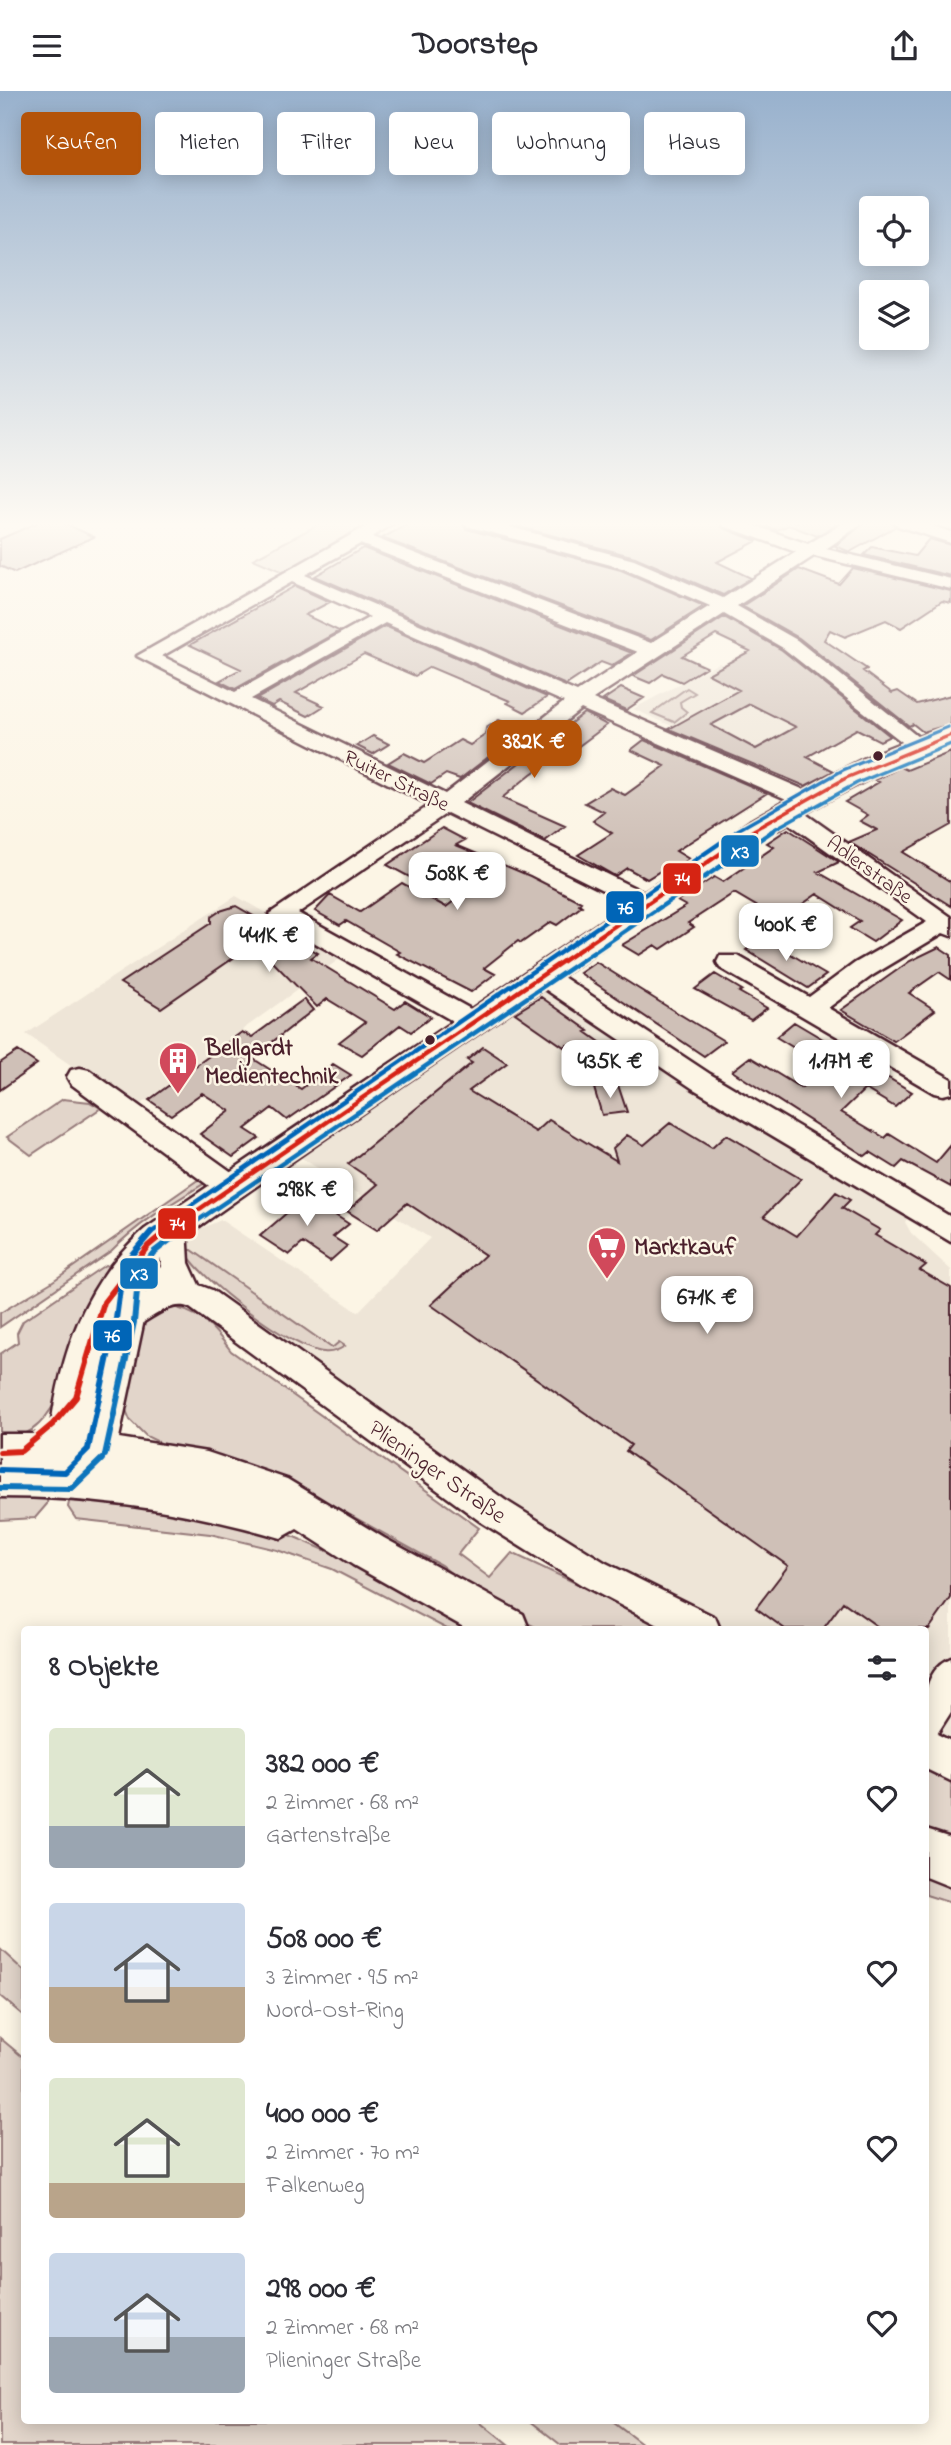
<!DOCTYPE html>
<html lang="de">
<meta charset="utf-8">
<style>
body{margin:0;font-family:"Indie Flower",sans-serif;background:#f7f7f7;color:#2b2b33;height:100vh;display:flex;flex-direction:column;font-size:26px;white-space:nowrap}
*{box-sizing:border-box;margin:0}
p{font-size:23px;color:#7c7c81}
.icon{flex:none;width:38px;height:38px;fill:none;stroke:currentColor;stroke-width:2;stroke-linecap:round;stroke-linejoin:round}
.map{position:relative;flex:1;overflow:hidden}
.panel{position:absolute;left:21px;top:1535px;width:908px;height:798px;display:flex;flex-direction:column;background:#fff;border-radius:7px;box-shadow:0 4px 18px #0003}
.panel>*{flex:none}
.banner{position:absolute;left:21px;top:21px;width:910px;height:63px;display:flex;gap:14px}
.tools{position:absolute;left:859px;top:105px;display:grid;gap:14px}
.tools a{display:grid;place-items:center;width:70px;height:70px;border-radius:7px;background:#fff;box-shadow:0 4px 18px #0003;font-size:35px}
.price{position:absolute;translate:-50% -60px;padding:0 16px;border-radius:14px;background:#fff;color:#222;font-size:23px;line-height:46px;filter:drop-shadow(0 2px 4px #0008)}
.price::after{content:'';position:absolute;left:50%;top:42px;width:21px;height:16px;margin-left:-10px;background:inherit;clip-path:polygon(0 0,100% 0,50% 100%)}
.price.on{background:#b45309;color:#fff}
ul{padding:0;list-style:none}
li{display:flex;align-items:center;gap:21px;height:175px;padding:0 28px}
li span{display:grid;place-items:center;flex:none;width:196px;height:140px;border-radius:7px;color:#555}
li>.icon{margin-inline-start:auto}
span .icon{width:84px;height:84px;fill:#fffc;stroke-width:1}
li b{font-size:30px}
h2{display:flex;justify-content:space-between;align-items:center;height:84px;padding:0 28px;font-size:30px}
.chip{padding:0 24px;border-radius:7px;background:#fff;box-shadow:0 4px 18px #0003;font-size:24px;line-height:63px}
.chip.on{background:#b45309;color:#fff}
header{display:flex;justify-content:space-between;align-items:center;height:91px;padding:0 28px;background:#fff;font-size:32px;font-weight:700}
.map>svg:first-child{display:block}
</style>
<header><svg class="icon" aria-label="menu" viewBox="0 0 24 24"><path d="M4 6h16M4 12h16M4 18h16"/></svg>Doorstep<svg class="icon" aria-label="share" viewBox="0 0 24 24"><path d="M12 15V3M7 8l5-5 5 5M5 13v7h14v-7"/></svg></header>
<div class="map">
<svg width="951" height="2354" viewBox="0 0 951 2354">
<rect width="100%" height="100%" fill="#fcf5e5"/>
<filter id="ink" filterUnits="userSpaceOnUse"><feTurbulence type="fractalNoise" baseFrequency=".0143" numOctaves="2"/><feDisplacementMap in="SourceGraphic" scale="14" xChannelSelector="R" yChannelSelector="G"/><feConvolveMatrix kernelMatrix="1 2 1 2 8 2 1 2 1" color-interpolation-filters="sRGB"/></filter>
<g filter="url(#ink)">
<!-- built -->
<path fill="#eee5d7" d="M719,572L755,590L818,655L772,682L693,645L688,647L670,637L672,635L633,618Z
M236,805L342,866L134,1018L26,943Z
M542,884L909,1124L905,1131L911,1142L951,1179V1671L926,1657V1538H702L655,1514L319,1295L302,1262L178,1165L200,1138L221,1129L358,1221L430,1147L287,1058Z"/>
<!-- green -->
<path fill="#e2d5ca" stroke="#967a7a" stroke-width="2" d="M323,431H382L292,485L253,468Z
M687,597L695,602L680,611L681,616L687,621L674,631L652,622Z
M63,1008L90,1011L101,1017L31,1064L7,1046Z
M202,1086L205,1092C172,1112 138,1132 111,1160L0,1236V1222L50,1192Z
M185,1159H192L332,1257L339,1251L345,1255C339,1259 332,1262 324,1261C294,1260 196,1186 185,1159Z
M105,1174L108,1175C79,1220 73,1301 39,1333C28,1344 14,1347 0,1352V1263L18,1251L17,1242L23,1230Z
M164,1214C199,1220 211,1233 231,1260L479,1437L458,1463L490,1487L512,1462L673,1538H539L485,1510L441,1474L330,1413L279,1389L165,1354L146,1345L130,1329L124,1314L136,1233Z
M48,1400L47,1413L35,1427L0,1429V1403Z
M79,1401L276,1438L369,1478L474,1538H447L332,1478L277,1459L210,1443L76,1428L68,1416L70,1406Z
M926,1672L951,1685V1753L926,1744Z
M926,1780L951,1789V1812L926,1804Z
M0,1858L24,1880V1925L0,1905Z
M0,1947L24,1967V2329H477L508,2354H0Z
M529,2329H610L643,2354H561Z"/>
<!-- building -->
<path fill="#cfc0b7" stroke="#4a1f2b" stroke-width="2" fill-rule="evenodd" d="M39,431H62L94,446L15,482L0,475V448Z
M412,431H461L466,438L621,479L704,515L651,549L382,447Z
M501,431H719L723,437L757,450L717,471L751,487L723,504L635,466Z
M752,431H840L817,445L789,434L777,439Z
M866,431H892L895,436L850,461L835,455Z
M929,448L951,454V485L864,464L872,456L915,465Z
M363,457L632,562L611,575L601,571L566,594L315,485Z
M853,477L951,500V512L942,510L901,537L886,529L845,546L830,539L824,549L867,578L863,580L892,602L898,600L917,613L951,604V633L923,641L913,633L909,635L799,547L742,515L799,478L839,493Z
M295,495L330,511L305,524L339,540L235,598L219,590L241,578L190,554Z
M724,526L782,559L890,645L880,650L857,638L807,666L834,680L805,695L669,638L739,599L708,583L750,560L716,544L682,565L706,576L682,591L663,583L650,592L633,585ZM750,613L796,636L756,658L711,634Z
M385,535L547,606L525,621L507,612L510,610L430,576L415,585L364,563L296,602L324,615L308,625L279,611L272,615L257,608Z
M621,597L644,607L626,619L603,609Z
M584,622L607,634L576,657L572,655L531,683L502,707L565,735L545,750L467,712Z
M499,629L522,640L460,688L446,683L431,693L388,672L404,662L424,672L460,649L470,654L485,644L486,637Z
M373,645L389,653L373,663L357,655Z
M644,649L767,702L676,760L689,768L675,777L670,774L647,788L627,777L615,785L578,764L612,742L593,730L604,721L585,712L610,697L625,704L665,675L631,659Z
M951,661V734L903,761L951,791V815L849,751L877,739L860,730L868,724L845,711L879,691L875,689L901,676L907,679Z
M442,737L465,749L456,754L530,785L581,811L579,813L582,815L557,834L551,831L521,852L518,850L484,877L495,883L471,901L397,863L400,861L346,830L340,834L315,820L330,804L360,821L402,792L446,816L480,790L445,772L419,791L387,774Z
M788,738L839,771L818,781L902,829L873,851L850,837L860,830L817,803L780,829L734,802L688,832L694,836L661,858L655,854L639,864L622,854L686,815L677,810L714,786L723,791L774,756L767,752Z
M236,815L318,862L311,867L395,918L405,910L431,926L411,941L400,934L362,964L339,951L365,931L327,908L317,916L272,870L248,857L161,917L120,892L211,832V826L220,820Z
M764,847L814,877L826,884L808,897L746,859Z
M939,856L951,864V889L939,881L909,902L935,919L894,950L841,919L910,870Z
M596,871L671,918L724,950L704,965L580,882Z
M715,883L742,899L739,901L767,917L751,929L695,898Z
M541,906L589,940L586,941L607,956L591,969L567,954L564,956L515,922Z
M304,908L313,919L252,967L301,998L333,973L351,984L287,1029L272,1017L245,1038L259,1047L233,1066L200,1043L230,1020L202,1002L171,1024L149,1009L242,941L252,946Z
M794,931L912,1001L895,1016L865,998L841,1021L885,1047L889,1043L936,1072L951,1054V1096L903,1070L896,1077L870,1061L865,1065L732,980L750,966L801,997L825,976L776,946Z
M483,956L507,972L469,1000L536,1041L549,1029L617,1070L613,1057L627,1044L644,1054L670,1032L712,1057L726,1044L801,1088L764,1125L797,1145L836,1101L850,1109L842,1117L880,1139L875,1144L926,1174L920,1179L951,1197V1507L929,1538H881L843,1511L823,1538H785L756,1517L788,1475L626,1360L631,1354L431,1214L485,1164L407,1112L377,1139L347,1120L378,1093L348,1073L472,972L467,969Z
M18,960L37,973L0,999V972Z
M618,994L627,1021L602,1024L594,997Z
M300,1101L349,1133L333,1146L347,1155L330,1170L303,1152L289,1164L260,1145L289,1120L282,1116Z"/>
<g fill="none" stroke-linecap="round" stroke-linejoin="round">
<!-- minor casing -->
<g stroke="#4a1f2b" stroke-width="5">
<path id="minor" d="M374,431H395L372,446L651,552L710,515L622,477L467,435L464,431H492L634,469L723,507L796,461L724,435L722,431H745L808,453L845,431H864L826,458L951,488V498L814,465L737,515L797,549L928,654L918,660L911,658L783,557L724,523L593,608L816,704L819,709L816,714H800L581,618L461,712L655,807L659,812L655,817H639L447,722L298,822L483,925L487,931L483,937L474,940L465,937L273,828L269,823L430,714L137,565ZM360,453L638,561L577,601L305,484ZM292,491L370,526L235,601L162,565ZM385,532L564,611L445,703L251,608Z
M895,431H920L951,441V452L898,435Z
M788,714L796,716L951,826V845L943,842L873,884L828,917L951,988V1002L943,1004L934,1002L720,877L717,871L720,865H738L809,906L855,872L927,831L780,726L777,721L780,716Z
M542,876L551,878L710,983L951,1126V1151L692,997L533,890L530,884L533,878Z
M80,977L89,979L240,1087L244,1095L240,1103L230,1106L220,1103L71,993L67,986L71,979Z
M172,1125L182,1128L187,1136L189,1172L199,1194L212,1199L505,1409L606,1472L715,1526L720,1538H666L582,1494L481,1431L190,1217C169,1207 144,1235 125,1241L114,1238L110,1229L114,1220L150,1199L120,1185L116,1177L120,1169L131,1165L162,1177L157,1136L162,1128Z
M951,1567V1621L937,1643L951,1650V1690L926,1678C926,1643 913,1583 951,1567Z"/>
</g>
<!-- major casing -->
<g stroke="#4a1f2b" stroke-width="5">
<path id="major" d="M951,636V653C813,703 699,790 580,873C452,961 323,1047 197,1137L147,1179L144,1229L119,1347L207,1361L287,1388L384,1447L523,1523L529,1538H467L353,1474L297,1438L281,1447C189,1420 96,1406 0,1406V1343H50C60,1264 84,1191 145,1138L750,730C813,693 879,654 951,636Z
M926,1738L951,1746V1796L926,1786Z"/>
</g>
<!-- minor -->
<use href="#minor" fill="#fcf5e5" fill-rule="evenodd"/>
<!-- major -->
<use href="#major" fill="#fcf5e5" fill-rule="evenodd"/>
<!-- bus-1-far2 casing -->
<g stroke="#fcf5e5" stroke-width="7">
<path id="bus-1-far2" d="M752,740L846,687L951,644"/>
</g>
<!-- bus-1-far1 casing -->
<g stroke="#fcf5e5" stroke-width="9">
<path id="bus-1-far1" d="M163,1143L755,739"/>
</g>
<!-- bus-1 casing -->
<g stroke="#fcf5e5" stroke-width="11">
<path id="bus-1" d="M0,1361L21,1360L53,1333L76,1306L104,1211L148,1155L165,1141"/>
</g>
<!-- bus-2-far2 casing -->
<g stroke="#fcf5e5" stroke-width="7">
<path id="bus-2-far2" d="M771,740L857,692L951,653"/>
</g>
<!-- bus-2-far1 casing -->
<g stroke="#fcf5e5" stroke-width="9">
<path id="bus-2-far1" d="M178,1143L774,739"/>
</g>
<!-- bus-2 casing -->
<g stroke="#fcf5e5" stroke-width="11">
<path id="bus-2" d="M105,1364L134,1231L139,1180L154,1161L180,1141
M0,1397L71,1398L102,1368"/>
</g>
<!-- bus-3-far2 casing -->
<g stroke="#fcf5e5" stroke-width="7">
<path id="bus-3-far2" d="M736,740L843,679L948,636"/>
</g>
<!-- bus-3-far1 casing -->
<g stroke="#fcf5e5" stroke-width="9">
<path id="bus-3-far1" d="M149,1143L739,739"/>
</g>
<!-- bus-3 casing -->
<g stroke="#fcf5e5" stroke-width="11">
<path id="bus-3" d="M0,1379L65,1381L88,1358L116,1228L123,1174L151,1141"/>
</g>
<!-- bus-1-far2 -->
<use href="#bus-1-far2" stroke="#d62413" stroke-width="3.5"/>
<!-- bus-1-far1 -->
<use href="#bus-1-far1" stroke="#d62413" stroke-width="4.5"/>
<!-- bus-1 -->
<use href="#bus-1" stroke="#d62413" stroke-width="6"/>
<!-- bus-2-far2 -->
<use href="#bus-2-far2" stroke="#1074bc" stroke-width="3.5"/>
<!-- bus-2-far1 -->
<use href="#bus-2-far1" stroke="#1074bc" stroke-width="4.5"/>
<!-- bus-2 -->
<use href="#bus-2" stroke="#1074bc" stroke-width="6"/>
<!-- bus-3-far2 -->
<use href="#bus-3-far2" stroke="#0065b7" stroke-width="3.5"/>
<!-- bus-3-far1 -->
<use href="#bus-3-far1" stroke="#0065b7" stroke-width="4.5"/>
<!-- bus-3 -->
<use href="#bus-3" stroke="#0065b7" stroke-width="6"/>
</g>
</g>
<!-- sky -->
<linearGradient id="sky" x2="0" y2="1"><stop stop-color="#98b1cd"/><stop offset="0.57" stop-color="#fefaf3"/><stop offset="1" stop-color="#fefaf3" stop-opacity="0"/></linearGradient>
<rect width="951" height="760" fill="url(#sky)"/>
<!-- icons -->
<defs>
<g id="building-pin" transform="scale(2.0125)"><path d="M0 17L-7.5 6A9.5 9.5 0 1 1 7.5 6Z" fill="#d1495b" stroke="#fcf5e5"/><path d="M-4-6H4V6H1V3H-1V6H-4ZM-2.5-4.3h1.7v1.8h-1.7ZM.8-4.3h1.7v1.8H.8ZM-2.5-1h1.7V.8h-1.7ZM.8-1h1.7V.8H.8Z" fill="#fff"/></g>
<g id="supermarket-pin" transform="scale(2.0125)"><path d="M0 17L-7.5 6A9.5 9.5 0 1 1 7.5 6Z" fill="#d1495b" stroke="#fcf5e5"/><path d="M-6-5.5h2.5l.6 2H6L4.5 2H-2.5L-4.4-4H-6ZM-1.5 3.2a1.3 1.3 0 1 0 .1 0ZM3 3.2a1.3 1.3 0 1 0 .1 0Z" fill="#fff"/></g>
</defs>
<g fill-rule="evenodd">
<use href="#building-pin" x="178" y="970"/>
<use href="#supermarket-pin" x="607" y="1155"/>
</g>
<!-- markers -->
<g fill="#4a1f2b" stroke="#fcf5e5" stroke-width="2.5">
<circle cx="878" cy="665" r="6"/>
<circle cx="430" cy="949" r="6"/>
</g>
<g text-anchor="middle" stroke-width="5" stroke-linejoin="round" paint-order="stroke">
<!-- far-street labels -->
<g font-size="21" fill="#4a1f2b" stroke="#fcf5e5">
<text transform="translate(397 689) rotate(26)" y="7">Ruiter Straße</text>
<text transform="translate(870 778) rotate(36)" y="7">Adlerstraße</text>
</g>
<!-- poi labels -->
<g font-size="24" font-weight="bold" fill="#4a1f2b" stroke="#fcf5e5" text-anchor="start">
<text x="205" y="964">Bellgardt<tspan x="205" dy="28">Medientechnik</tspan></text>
<text x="634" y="1163">Marktkauf</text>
</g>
<!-- street labels -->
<g font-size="24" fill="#4a1f2b" stroke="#fcf5e5">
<text transform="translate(438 1380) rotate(35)" y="8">Plieninger Straße</text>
</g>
</g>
<g stroke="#fcf5e5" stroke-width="2.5">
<rect x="720" y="743" width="40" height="34" rx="7" fill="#1074bc"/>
<rect x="662" y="771" width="40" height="33" rx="7" fill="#d62413"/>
<rect x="605" y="799" width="40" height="34" rx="7" fill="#0065b7"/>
<rect x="157" y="1116" width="40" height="33" rx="7" fill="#d62413"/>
<rect x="119" y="1166" width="40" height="33" rx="7" fill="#1074bc"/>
<rect x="92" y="1228" width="41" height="33" rx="7" fill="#0065b7"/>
</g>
<g font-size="19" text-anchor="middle" font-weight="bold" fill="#fff">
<text x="740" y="767">X3</text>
<text x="682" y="794">74</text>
<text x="625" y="823">76</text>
<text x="177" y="1139">74</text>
<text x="139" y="1189">X3</text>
<text x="112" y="1251">76</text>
</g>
</svg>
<div class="tools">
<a><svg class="icon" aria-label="locate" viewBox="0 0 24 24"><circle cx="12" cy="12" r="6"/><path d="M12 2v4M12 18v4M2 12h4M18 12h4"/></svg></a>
<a><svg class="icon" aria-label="layers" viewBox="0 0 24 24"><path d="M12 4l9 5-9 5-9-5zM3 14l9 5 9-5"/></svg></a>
</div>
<b class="price on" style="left:534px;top:689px">382K €</b>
<b class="price" style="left:457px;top:821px">508K €</b>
<b class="price" style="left:786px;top:872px">400K €</b>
<b class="price" style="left:269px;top:883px">441K €</b>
<b class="price" style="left:610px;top:1009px">435K €</b>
<b class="price" style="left:841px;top:1009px">1.17M €</b>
<b class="price" style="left:307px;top:1137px">298K €</b>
<b class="price" style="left:707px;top:1245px">671K €</b>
<div class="banner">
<a class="chip on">Kaufen</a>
<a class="chip">Mieten</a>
<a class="chip">Filter</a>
<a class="chip">Neu</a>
<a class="chip">Wohnung</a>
<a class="chip">Haus</a>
</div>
<section class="panel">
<h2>8 Objekte<svg class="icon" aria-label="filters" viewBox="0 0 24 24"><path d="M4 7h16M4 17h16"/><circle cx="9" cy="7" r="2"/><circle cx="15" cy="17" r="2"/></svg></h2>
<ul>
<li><span style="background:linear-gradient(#dfe7d0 70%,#9aa5b1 0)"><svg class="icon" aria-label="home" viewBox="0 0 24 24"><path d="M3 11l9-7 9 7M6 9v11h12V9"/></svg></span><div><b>382 000 €</b><p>2 Zimmer · 68 m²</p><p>Gartenstraße</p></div><svg class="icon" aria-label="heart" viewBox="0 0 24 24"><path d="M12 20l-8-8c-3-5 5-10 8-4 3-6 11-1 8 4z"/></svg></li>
<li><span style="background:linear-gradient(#c9d6e8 60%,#b9a48a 0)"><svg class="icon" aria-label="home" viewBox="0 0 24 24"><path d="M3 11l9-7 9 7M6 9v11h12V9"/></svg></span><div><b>508 000 €</b><p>3 Zimmer · 95 m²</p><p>Nord-Ost-Ring</p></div><svg class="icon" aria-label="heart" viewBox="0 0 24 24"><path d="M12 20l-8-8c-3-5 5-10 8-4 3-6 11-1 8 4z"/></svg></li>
<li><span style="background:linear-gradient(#dfe7d0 75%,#b9a48a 0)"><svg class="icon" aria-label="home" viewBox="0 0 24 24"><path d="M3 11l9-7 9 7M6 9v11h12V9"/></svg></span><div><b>400 000 €</b><p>2 Zimmer · 70 m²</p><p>Falkenweg</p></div><svg class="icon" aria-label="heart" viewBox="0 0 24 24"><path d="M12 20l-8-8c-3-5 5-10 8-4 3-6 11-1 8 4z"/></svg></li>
<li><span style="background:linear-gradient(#c9d6e8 60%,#9aa5b1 0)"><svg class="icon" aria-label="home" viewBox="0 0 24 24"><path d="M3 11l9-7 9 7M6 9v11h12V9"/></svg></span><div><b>298 000 €</b><p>2 Zimmer · 68 m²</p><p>Plieninger Straße</p></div><svg class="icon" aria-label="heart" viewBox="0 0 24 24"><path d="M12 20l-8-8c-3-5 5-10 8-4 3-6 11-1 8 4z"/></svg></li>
</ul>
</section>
</div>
